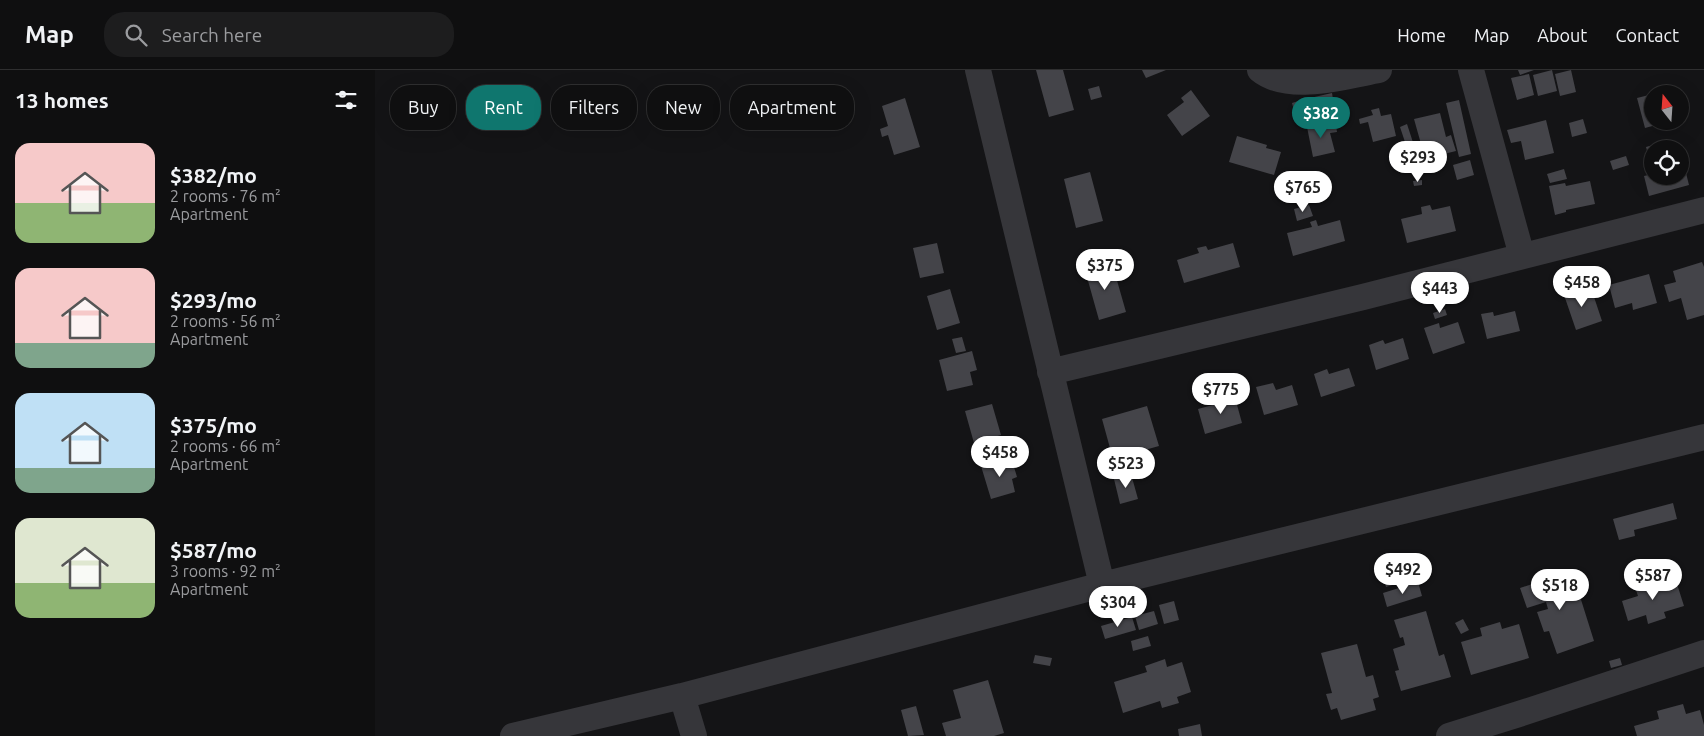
<!DOCTYPE html>
<meta charset="utf-8">
<style>
body{margin:0;font-family:Ubuntu,sans-serif;background:#1d1d1e;color:#f1f3f6;height:100vh;display:flex;flex-direction:column;font-size:19px;white-space:nowrap}
*{box-sizing:border-box;margin:0}
p{font-size:16px;color:#9b9c9f}
.icon{flex:none;width:28px;height:28px;fill:none;stroke:currentColor;stroke-width:2;stroke-linecap:round;stroke-linejoin:round}
.map{position:relative;flex:1;overflow:hidden}
.panel{display:flex;flex-direction:column;background:#0f0f10;width:375px}
.panel>*{flex:none}
.top-card{position:absolute;left:15px;top:15px;width:475px;height:45px;display:flex;gap:10px}
.needle{width:32px;rotate:343deg}
.fabs{position:absolute;left:1269px;top:15px;display:grid;gap:10px}
.fabs a{display:grid;place-items:center;width:45px;height:45px;border-radius:50%;background:#0f0f10;box-shadow:0 5px 20px #0002,0 0 0 1px #2f2f30;font-size:25px}
.price{position:absolute;translate:-50% -42px;padding:0 11px;border-radius:18px;background:#fff;color:#222;font-size:16px;line-height:32px;filter:drop-shadow(0 1px 2px #0008)}
.price::after{content:'';position:absolute;left:50%;top:30px;width:15px;height:11px;margin-left:-8px;background:inherit;clip-path:polygon(0 0,100% 0,50% 100%)}
.price.on{background:#0f766e;color:#fff}
ul{padding:0;list-style:none}
li{display:flex;align-items:center;gap:15px;height:125px;padding:0 15px}
li span{display:grid;place-items:center;flex:none;width:140px;height:100px;border-radius:15px;color:#555}
li>.icon{margin-inline-start:auto}
span .icon{width:60px;height:60px;fill:#fffc;stroke-width:1}
li b{font-size:21px}
h2{display:flex;justify-content:space-between;align-items:center;height:60px;padding:0 15px;font-size:21px}
.tag{padding:0 18px;border-radius:20px;background:#0f0f10;box-shadow:0 5px 20px #0002,0 0 0 1px #2f2f30;font-size:18px;line-height:45px}
.tag.on{background:#0f766e;color:#fff}
header{display:flex;align-items:center;gap:30px;box-sizing:border-box;height:70px;padding:0 25px;background:#0f0f10;border-bottom:1px solid #2f2f30}
header strong{font-size:24px}
nav{display:flex;gap:28px;margin-inline-start:auto;font-size:18px}
.search{width:350px;height:45px;background:#1d1d1e;display:flex;align-items:center;gap:12px;box-sizing:border-box;padding:0 18px;border-radius:20px;color:#9b9c9f;font-size:19px}
main{display:flex;flex:1;min-height:0}
.map>svg:first-child{display:block}
</style>
<header>
<strong>Map</strong>
<div class="search"><svg class="icon" aria-label="search" viewBox="0 0 24 24"><circle cx="10" cy="10" r="6"/><path d="M15 15l6 6"/></svg>Search here</div>
<nav><a>Home</a><a>Map</a><a>About</a><a>Contact</a></nav>
</header>
<main>
<section class="panel">
<h2>13 homes<svg class="icon" aria-label="filters" viewBox="0 0 24 24"><path d="M4 7h16M4 17h16"/><circle cx="9" cy="7" r="2"/><circle cx="15" cy="17" r="2"/></svg></h2>
<ul>
<li><span style="background:linear-gradient(#f6c9c9 60%,#8fb573 0)"><svg class="icon" aria-label="home" viewBox="0 0 24 24"><path d="M3 11l9-7 9 7M6 9v11h12V9"/></svg></span><div><b>$382/mo</b><p>2 rooms · 76 m²</p><p>Apartment</p></div></li>
<li><span style="background:linear-gradient(#f6c9c9 75%,#7fa58c 0)"><svg class="icon" aria-label="home" viewBox="0 0 24 24"><path d="M3 11l9-7 9 7M6 9v11h12V9"/></svg></span><div><b>$293/mo</b><p>2 rooms · 56 m²</p><p>Apartment</p></div></li>
<li><span style="background:linear-gradient(#bfe0f5 75%,#7fa58c 0)"><svg class="icon" aria-label="home" viewBox="0 0 24 24"><path d="M3 11l9-7 9 7M6 9v11h12V9"/></svg></span><div><b>$375/mo</b><p>2 rooms · 66 m²</p><p>Apartment</p></div></li>
<li><span style="background:linear-gradient(#dfe7d0 65%,#8fb573 0)"><svg class="icon" aria-label="home" viewBox="0 0 24 24"><path d="M3 11l9-7 9 7M6 9v11h12V9"/></svg></span><div><b>$587/mo</b><p>3 rooms · 92 m²</p><p>Apartment</p></div></li>
</ul>
</section>
<div class="map">
<svg width="1329" height="666" viewBox="0 0 1329 666">
<rect width="100%" height="100%" fill="#141416"/>
<!-- building -->
<path fill="#444449" d="M661,0H688L699,40L674,47Z
M767,0H791L771,8Z
M1143,0H1159L1145,5Z
M1177,0L1182,21L1163,26L1158,5Z
M1196,0L1201,22L1185,26L1180,4Z
M1154,4L1159,25L1142,30L1136,8Z
M724,16L727,27L716,30L713,19Z
M816,20L835,46L807,66L792,45L809,32L806,28Z
M957,23L959,35L938,39L935,28Z
M1278,24V51L1292,52L1270,58L1262,28Z
M530,28L545,77L519,85L513,65L507,67L505,59L513,56L507,36Z
M930,29L936,48L922,52L917,33Z
M1084,30L1096,84L1084,87L1071,33Z
M1004,38L1006,46L1016,44L1021,66L998,72L993,52L985,54L984,49L998,45L996,40Z
M1065,43L1071,67L1076,65L1081,81L1045,90L1041,75L1046,74L1039,49Z
M1208,49L1212,63L1197,67L1194,53Z
M1171,50L1179,83L1150,90L1146,71L1136,73L1132,60Z
M947,53L948,57L961,55L962,62L955,63L960,82L938,87L932,57Z
M1032,54L1047,100L1040,102L1025,57Z
M862,66L892,75L891,78L906,82L899,105L854,92Z
M1295,70L1298,79H1278L1277,98L1271,77Z
M1251,86L1254,95L1238,100L1235,91Z
M1095,90L1099,105L1082,110L1078,95Z
M1309,95L1314,115L1274,126L1269,106L1278,104V106H1305V96Z
M1189,99L1192,109L1175,113L1172,104Z
M715,102L728,151L701,158L689,109Z
M1047,110V115L1039,116L1038,111Z
M1215,111L1220,134L1191,140V142L1180,145L1174,116L1190,113L1191,116Z
M934,135L938,146L922,151L919,139Z
M1055,135L1057,140L1075,136L1081,161L1032,173L1026,149L1047,144L1046,137Z
M941,150L943,156L965,150L970,171L918,186L912,163L937,157L935,152Z
M562,173L569,203L545,208L538,178Z
M858,173L865,197L809,213L802,190L824,183L822,178L831,176L833,180Z
M1327,192L1329,197V245L1312,250L1306,228L1294,232L1289,215L1301,212L1298,201Z
M737,193L751,242L724,250L710,200Z
M1274,204L1282,233L1258,240L1257,233L1240,238L1234,215Z
M1203,217L1205,222L1216,218L1227,251L1201,260L1188,222Z
M575,219L585,253L562,260L552,226Z
M1070,239L1072,245L1060,249L1058,243Z
M1140,241L1145,261L1112,269L1106,244L1118,242L1119,246Z
M1083,252L1090,273L1058,284L1049,258L1064,253L1065,258Z
M587,267L591,281L581,283L577,269Z
M1028,268L1034,289L1001,300L994,275L1008,270L1010,274Z
M597,281L602,300L595,302L598,315L572,321L564,290Z
M974,298L980,316L946,327L939,304L952,299L954,304Z
M898,313L901,320L917,315L923,335L889,345L881,317Z
M859,324L867,353L830,364L823,339L845,333L844,328Z
M617,334L626,365L599,373L590,341Z
M772,336L784,376L738,389L727,349Z
M636,387L642,407L637,409L640,422L616,429L606,396Z
M756,404L763,429L745,434L739,409Z
M1298,433L1302,449L1259,460L1260,466L1244,470L1238,449Z
M1039,496L1043,507L1011,517L1008,505Z
M1197,501L1219,571L1182,584L1174,561L1169,562L1162,542L1173,539L1171,532L1152,538L1145,518Z
M1280,508L1284,519L1302,514L1309,536L1289,542L1291,548L1273,554L1271,545L1253,551L1247,531L1263,526L1259,514Z
M1043,512L1047,526L1012,537L1008,523Z
M799,531L804,550L789,554L784,535Z
M779,541L783,554L764,560L760,546Z
M1051,541L1064,586L1069,584L1076,607L1026,621L1020,601L1024,600L1018,579L1030,575L1028,567L1025,568L1019,550Z
M757,547L761,560L730,569L726,556Z
M1088,549L1094,560L1086,564L1080,553Z
M1125,552L1127,559L1144,554L1154,588L1096,605L1086,572L1107,566L1105,558Z
M773,566L776,576L758,581L756,571Z
M982,574L991,607L998,605L1004,627L998,629L1001,640L966,650L962,638L956,640L951,624L957,623L946,583Z
M660,585L677,588L675,596L658,593Z
M1245,588L1247,595L1236,598L1234,591Z
M790,589L792,597L807,592L816,622L802,627L804,633L787,638L785,631L748,643L739,612L772,602L770,596Z
M613,610L629,663L619,666H571L567,653L586,648L578,620Z
M1308,634L1311,644L1325,640L1329,655V666H1262L1259,656L1284,649L1282,641Z
M541,636L549,665L533,666L526,640Z
M825,654L827,666H804L803,659Z"/>
<g fill="none" stroke-linecap="round" stroke-linejoin="round">
<!-- minor -->
<path stroke="#36363a" stroke-width="26" d="M603,0L727,515
M885,0C913,23 972,6 1004,0
M1096,0L1147,186
M675,302L988,227L1329,140
M307,626L319,666
M138,666L307,626L727,515L1329,367
M1074,666L1144,644L1329,583"/>
</g>
</svg>
<div class="fabs">
<a><svg class="needle" viewBox="-14 -14 28 28"><path d="M0-13l5 13h-10z" fill="#e53935"/><path d="M0 13l5-13h-10z" fill="#9b9c9f"/></svg></a>
<a><svg class="icon" aria-label="locate" viewBox="0 0 24 24"><circle cx="12" cy="12" r="6"/><path d="M12 2v4M12 18v4M2 12h4M18 12h4"/></svg></a>
</div>
<b class="price on" style="left:946px;top:69px">$382</b>
<b class="price" style="left:1043px;top:113px">$293</b>
<b class="price" style="left:928px;top:143px">$765</b>
<b class="price" style="left:730px;top:221px">$375</b>
<b class="price" style="left:1207px;top:238px">$458</b>
<b class="price" style="left:1065px;top:244px">$443</b>
<b class="price" style="left:846px;top:345px">$775</b>
<b class="price" style="left:625px;top:408px">$458</b>
<b class="price" style="left:751px;top:419px">$523</b>
<b class="price" style="left:1028px;top:525px">$492</b>
<b class="price" style="left:1278px;top:531px">$587</b>
<b class="price" style="left:1185px;top:541px">$518</b>
<b class="price" style="left:743px;top:558px">$304</b>
<div class="top-card">
<a class="tag">Buy</a>
<a class="tag on">Rent</a>
<a class="tag">Filters</a>
<a class="tag">New</a>
<a class="tag">Apartment</a>
</div>
</div>
</main>
